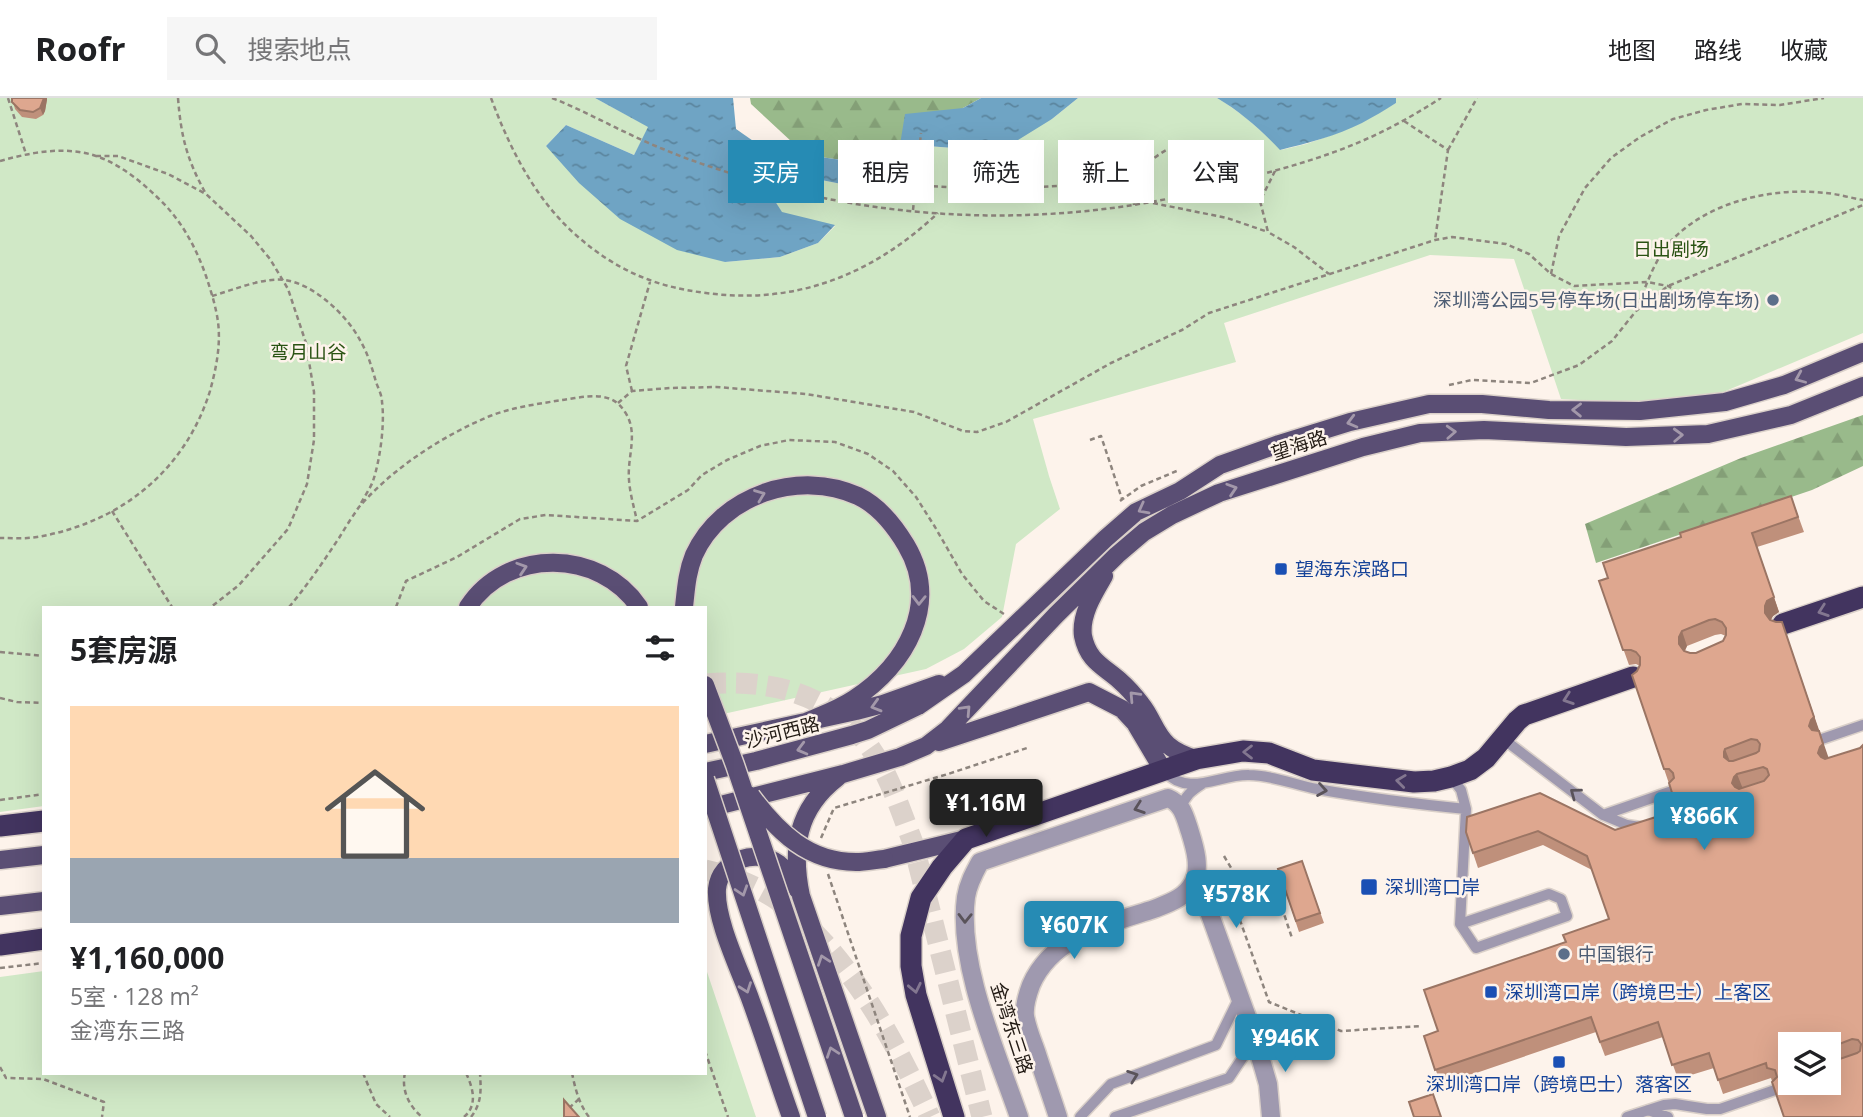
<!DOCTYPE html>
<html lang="zh">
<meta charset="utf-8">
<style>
body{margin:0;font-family:"Open Sans","Noto Sans SC",sans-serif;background:#f6f6f6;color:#202124;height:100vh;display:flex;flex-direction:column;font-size:26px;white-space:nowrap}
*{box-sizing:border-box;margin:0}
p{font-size:23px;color:#757577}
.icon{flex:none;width:38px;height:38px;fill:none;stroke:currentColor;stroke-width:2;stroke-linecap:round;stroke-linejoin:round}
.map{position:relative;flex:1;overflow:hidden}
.details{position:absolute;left:42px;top:508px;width:665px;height:469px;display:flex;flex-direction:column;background:#fff;border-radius:0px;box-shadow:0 7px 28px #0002}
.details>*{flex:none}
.guide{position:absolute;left:728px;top:42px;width:665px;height:63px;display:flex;gap:14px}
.buttons{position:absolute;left:1778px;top:934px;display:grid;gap:14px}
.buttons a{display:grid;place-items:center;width:63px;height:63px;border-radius:0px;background:#fff;box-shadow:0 7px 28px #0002;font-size:35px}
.price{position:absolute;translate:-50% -60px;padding:0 16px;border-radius:7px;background:#268bb4;color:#fff;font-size:23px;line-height:46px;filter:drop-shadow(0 2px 4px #0008)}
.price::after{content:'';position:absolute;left:50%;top:42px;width:21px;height:16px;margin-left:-10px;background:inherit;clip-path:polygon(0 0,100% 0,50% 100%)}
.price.on{background:#222;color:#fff}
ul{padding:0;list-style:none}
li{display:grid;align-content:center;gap:14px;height:371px;padding:0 28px}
li span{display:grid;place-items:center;height:217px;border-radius:0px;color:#555}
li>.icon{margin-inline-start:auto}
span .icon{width:126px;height:126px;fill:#fffc;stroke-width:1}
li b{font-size:30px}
h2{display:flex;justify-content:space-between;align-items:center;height:84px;padding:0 28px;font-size:30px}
.chip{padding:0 24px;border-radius:0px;background:#fff;box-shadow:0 7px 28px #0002;font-size:24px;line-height:63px}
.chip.on{background:#268bb4;color:#fff}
header{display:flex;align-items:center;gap:42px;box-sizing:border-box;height:98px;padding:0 35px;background:#fff;border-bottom:2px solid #e0e0e0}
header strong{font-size:33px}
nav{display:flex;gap:38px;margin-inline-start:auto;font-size:24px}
.search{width:490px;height:63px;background:#f6f6f6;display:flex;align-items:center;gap:18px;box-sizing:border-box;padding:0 24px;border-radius:0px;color:#757577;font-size:26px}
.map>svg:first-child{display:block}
</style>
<header>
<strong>Roofr</strong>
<div class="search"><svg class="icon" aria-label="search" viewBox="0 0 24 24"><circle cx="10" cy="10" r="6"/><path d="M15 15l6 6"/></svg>搜索地点</div>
<nav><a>地图</a><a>路线</a><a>收藏</a></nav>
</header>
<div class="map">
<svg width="1863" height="1019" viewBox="0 0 1863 1019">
<defs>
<pattern id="forest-firs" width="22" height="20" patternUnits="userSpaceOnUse" patternTransform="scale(1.75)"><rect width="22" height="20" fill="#99ba8b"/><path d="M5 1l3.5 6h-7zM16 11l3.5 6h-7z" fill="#849f77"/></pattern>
<pattern id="water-ripples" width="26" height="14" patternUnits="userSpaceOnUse" patternTransform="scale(1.75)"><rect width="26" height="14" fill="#6fa4c4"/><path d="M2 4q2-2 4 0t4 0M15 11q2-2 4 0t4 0" fill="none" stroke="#5b859e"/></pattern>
</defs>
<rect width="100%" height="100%" fill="#fdf3eb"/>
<!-- forest -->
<path fill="url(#forest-firs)" d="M750,0H981L963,10L897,65L881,71L842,62L806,57L751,6Z
M1863,317V368L1812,392L1596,465L1585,426L1741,360Z"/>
<!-- park -->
<path fill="#d0e8c6" d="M0,0H595L649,29L634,57L566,27L546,48L725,164L780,159L818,145L835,128L782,115L773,100L778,81L801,78L907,99L914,47L980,52L1052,21L1078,0H1217C1241,14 1261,32 1281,52L1306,46L1335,36L1361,25L1396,5V0H1863V235L1714,298L1671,307L1561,301L1514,161L1430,157L1224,225L1236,264L1033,321L1049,378L1060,411L1016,446L1002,519L964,551L926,571L705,620V509H44V708L0,714Z
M705,868L756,1019H0V879L44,873V975H705Z"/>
<!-- water -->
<path fill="url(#water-ripples)" d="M595,0H733L736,31L772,56L806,57L842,62L881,71L897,65L905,16L963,10L981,0H1078L1052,21L1013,45L980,52L914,47L907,99L801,78L779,81L773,100L782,114L835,127L818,145L780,159L725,164L677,152L620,121L579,85L546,48L566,27L634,57L648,29Z
M1217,0H1396V5C1385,12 1373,19 1362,25C1336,38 1308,45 1280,52C1261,32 1241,14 1217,0Z"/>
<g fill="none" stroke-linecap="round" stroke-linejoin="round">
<!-- highway-tunnel -->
<path stroke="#dcd2cb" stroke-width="21" stroke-dasharray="21 10" stroke-linecap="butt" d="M705,586C766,581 825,593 865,643C888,672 900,711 913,745L982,1019
M705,772C731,778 757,788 779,803C796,814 811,831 825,846C871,898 901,957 930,1019"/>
<!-- lane casing -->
<g stroke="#dad0c9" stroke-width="13">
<path id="lane" d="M1502,640L1603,717L1627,727L1640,729
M1822,641L1863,627
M1164,673C1189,700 1219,676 1249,677C1272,677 1295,687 1317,691C1367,700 1416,706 1466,711
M1451,679L1461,692L1466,711L1460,826L1476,850L1567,818L1561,801L1549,796L1460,826
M1181,710C1185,698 1191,693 1202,686
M1603,717L1672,693
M1648,1012L1668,1019
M1080,1019L1111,986L1216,947L1239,900
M1115,1019L1229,980L1255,941
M1627,1019L1664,1007L1675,1006L1707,1011H1720L1775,992"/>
</g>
<!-- street casing -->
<g stroke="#dad0c9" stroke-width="21">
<path id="street" d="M1196,778L1255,941L1268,986L1271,1019
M1019,1019C997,955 957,866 966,799C968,786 974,775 980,764L1168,700C1183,706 1185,719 1190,734C1195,750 1201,770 1193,785C1185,800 1169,805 1154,811C1108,826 1052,838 1031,887C1028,895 1024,909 1025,918C1027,930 1032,942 1036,953C1043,975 1051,997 1058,1019"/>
</g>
<!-- primary casing -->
<g stroke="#dad0c9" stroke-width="21">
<path id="primary" d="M1104,478C1094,495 1080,517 1083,538C1088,563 1103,568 1119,582C1127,589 1135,598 1141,606C1152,619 1155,636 1168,647C1176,654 1186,658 1196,661
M468,509C507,449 600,451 639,509
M684,509C686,491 687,474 694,457C721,397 799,371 858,398C879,408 894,427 906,447C941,506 906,567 854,601C839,611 822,617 806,624
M939,644L1089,594L1122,611L1135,625L1163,672
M705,646L856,613L883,606L939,586
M705,674L756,663L852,637L868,632L918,608L964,576L1105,441L1136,414L1180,393L1220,367L1279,346L1350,324L1429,306H1482L1549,312L1640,313L1725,304L1784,287L1863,254
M837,680C797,711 791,750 801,798L877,1019
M705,711L843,676L900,659L926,648L948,631L1056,517L1117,457L1144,434L1172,417L1219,395L1363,349L1420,335L1484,332L1626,339L1708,336L1791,317L1863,288
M884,761L966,741
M0,762L44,757
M0,808L44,803
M791,1019C777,980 765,941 751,903C740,872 715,822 717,791C720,761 757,750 779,766C788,773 792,782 798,792"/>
</g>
<!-- highway casing -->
<g stroke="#dad0c9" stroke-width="24">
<path id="highway" d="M1783,526L1863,499
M0,728L44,723
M0,847L44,841
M954,1019L916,897L911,868V838L921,800L942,769L966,741L1196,661L1243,653L1269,655L1313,672L1414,684L1434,683L1451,679L1470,672L1486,660L1517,623L1524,617L1633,579"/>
</g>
<!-- path -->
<path stroke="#8e857e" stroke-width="2.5" stroke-dasharray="5 3.5" stroke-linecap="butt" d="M8,0L26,56
M178,0C181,39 187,62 206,96
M491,0C510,51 535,101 577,138C616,172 655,189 706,195C796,207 872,177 938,115
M552,0C590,15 625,36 663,51C698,66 736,77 773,88C906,124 1051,127 1186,97C1206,93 1227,86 1247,80C1286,70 1325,59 1362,43C1390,31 1416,16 1441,0
M1404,23L1448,52L1435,142
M1448,52L1477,0
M96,58H118L168,76L206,96L251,138L270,161L288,191L306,245L314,294V342L307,386L288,431L239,487L211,509
M0,63C25,56 53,50 79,54C109,58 135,78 156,98C180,120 195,147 206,178C211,193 216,209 218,224C221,247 216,271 210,293C185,373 120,425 37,439C25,441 12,440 0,440
M1275,73L1260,103L1268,134L1294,149L1329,176
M1131,80L1134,107
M916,87C977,92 1038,91 1099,84C1107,83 1124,83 1131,80C1136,77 1142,70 1147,66C1174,42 1193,41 1225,57
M1153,105L1227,120L1268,134
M913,112L921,35
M1551,176L1559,138L1585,90L1611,60L1640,39L1673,21L1706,12L1742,6L1780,7L1824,0
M212,198C233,192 264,179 285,182C314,186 348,218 361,244C368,256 372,270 376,284C378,290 382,297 382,304C385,326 380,362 373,383C370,391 364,399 360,407
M1636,213C1646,188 1656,156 1676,138C1714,102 1776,89 1826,95C1838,96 1851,100 1863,102
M1449,287L1472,282L1531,285L1579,267L1612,243L1636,213L1668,188L1863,107
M632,293L626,268L650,184
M618,305L632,293L670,290L716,289L806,296L914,314L963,333L977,334L1006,324L1111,265L1182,232L1209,215L1435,142L1452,139L1506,146L1529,156L1551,176L1574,188L1647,184L1668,188L1695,204
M1090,342L1101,338L1122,401
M1120,403L1141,388L1179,372
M112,413L172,509
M289,509C307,488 323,464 339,440C345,430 352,419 359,409C393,370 442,338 490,318C513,309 538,306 562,302C585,299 611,291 625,314C639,335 627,358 629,382C630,396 634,409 637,423
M396,509L406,483L457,459L520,421L546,417L637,423L688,392L702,377L727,362L760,348L789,342L835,344L868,356L893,373L916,399L935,429L962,476L984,503L1004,516
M0,554L44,558
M0,600L17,604L44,605
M0,702L44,696
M821,740L834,710L948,676L1027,650
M1224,758L1233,773L1230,794L1269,904L1341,933L1421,928
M828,776L910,1019
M1258,791L1263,804
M1233,800L1274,786L1292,840
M0,870L44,865
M705,953L728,1019
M0,969L6,980L43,981L104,1004L102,1019
M363,975L376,1006L390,1019
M405,975C401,992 409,1008 422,1019
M572,975C575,990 579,1006 589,1019
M569,1010L579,1001
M464,1019C478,1007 473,990 466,975
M471,1019C482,1005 481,992 480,975"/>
<!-- lane -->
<use href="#lane" stroke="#9f99af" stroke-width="10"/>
<!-- street -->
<use href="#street" stroke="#9f99af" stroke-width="18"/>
<!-- primary -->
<use href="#primary" stroke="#5a4e74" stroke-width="18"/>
<!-- highway -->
<use href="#highway" stroke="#42345f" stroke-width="21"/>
<!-- primary-bridge casing -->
<g stroke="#dad0c9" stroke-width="21" stroke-linecap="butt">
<path id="primary-bridge" d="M705,587L735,667L854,1019
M705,681L817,1019
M751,698C778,734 808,764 856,764C865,764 874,762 884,761"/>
</g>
<!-- primary-bridge -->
<use href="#primary-bridge" stroke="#5a4e74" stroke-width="18"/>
</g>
<!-- wall -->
<path fill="#bf907b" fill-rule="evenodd" d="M12,0H47L45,13L43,17L36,21L22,19L15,11Z
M1791,398L1804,434L1757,449L1779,514L1773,518L1771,522L1776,524H1782L1828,660L1860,650L1863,1019H1784L1771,980L1723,996L1714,970L1678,981L1663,939L1605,958L1596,934L1441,987L1424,938L1438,933L1566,844L1609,821L1592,772L1543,747L1478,770L1466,734L1615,732L1678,712L1632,577L1637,573L1640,568L1636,566L1629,567L1599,483L1608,480L1681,439ZM1721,536L1726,538L1723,543L1696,555H1690L1685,553L1687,548L1715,537ZM1790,947H1829V985Z
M1302,763L1324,825L1299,834L1278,771Z"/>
<!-- shaded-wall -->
<path fill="#9b7564" d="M44,0H47V2L45,13L43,17L40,10Z
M1752,435L1779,514L1773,518L1770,523L1765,515V508L1767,503Z
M1782,524L1829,661L1825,664L1818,655L1816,637L1809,628Z
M1682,533L1687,548L1684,554L1679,546V539Z
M1725,651L1731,666L1724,659V654Z
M1737,676L1743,691L1739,694L1732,685L1734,679Z"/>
<!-- building -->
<path fill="#dea78f" stroke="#9b7564" stroke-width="2" fill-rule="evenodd" d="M12,0H44L40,10L33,14L20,12L12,4Z
M1791,398L1798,419L1752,435L1774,499L1767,503L1765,508V515L1770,522L1776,524H1782L1814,619L1811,622L1809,628L1812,632L1819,633L1823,646L1820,649L1818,655L1821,659L1825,661L1860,650L1863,647V1019H1784L1772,984L1777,979L1775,972L1767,970L1766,965L1718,982L1709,955L1672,967L1658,924L1600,944L1591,919L1435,972L1424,938L1438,933L1424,892L1566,844L1563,837L1609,821L1587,758L1538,733L1473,755L1466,734L1467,719L1540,695L1615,732L1678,712L1683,708L1681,700L1673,698L1669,685L1674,680L1673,675L1669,671H1664L1632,577L1637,573L1640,567V559L1636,554L1631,552H1623L1599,483L1608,480L1603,465L1681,439L1680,435ZM1715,521L1722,524L1726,530V537L1723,543L1696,555H1690L1684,553L1679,546V539L1682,533L1709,522ZM1751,641L1757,642L1760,646L1759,653L1756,655L1733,663H1729L1724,659V654L1725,651ZM1763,669L1767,671L1769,677L1764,683L1739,691L1735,689L1732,685L1734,679L1737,676ZM1852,941L1858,942L1861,946L1860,953L1857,955L1834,963H1829V985H1790V947H1829V950Z
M1302,763L1320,815L1296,823L1278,771Z
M1433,996L1441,1019H1414L1409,1004Z
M564,1002L579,1019H564Z"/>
<!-- one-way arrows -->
<defs><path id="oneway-chevron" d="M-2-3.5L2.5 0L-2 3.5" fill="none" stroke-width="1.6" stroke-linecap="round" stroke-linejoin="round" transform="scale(1.75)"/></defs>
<g stroke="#a398aa">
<use href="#oneway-chevron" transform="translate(1800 280) rotate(157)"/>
<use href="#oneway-chevron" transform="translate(1577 312) rotate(-179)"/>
<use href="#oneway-chevron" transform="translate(1352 324) rotate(165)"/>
<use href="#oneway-chevron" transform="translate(1451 334) rotate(-3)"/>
<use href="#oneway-chevron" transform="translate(1678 337) rotate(-2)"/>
<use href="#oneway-chevron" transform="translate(1232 391) rotate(-18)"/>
<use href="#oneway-chevron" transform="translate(760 397) rotate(-21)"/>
<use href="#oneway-chevron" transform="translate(1143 411) rotate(152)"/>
<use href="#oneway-chevron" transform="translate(522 470) rotate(-18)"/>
<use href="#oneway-chevron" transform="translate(919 502) rotate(91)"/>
<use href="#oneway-chevron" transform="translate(1134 598) rotate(-133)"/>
<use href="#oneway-chevron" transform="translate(876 608) rotate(164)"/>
<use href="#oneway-chevron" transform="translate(966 612) rotate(-47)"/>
<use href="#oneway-chevron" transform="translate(802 651) rotate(165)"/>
<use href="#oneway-chevron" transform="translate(742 793) rotate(72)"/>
<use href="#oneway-chevron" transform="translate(823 862) rotate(-109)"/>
<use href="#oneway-chevron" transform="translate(746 890) rotate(70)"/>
<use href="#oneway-chevron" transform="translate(832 954) rotate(-109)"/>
</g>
<g stroke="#837790">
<use href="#oneway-chevron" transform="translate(1823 513) rotate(161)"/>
<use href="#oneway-chevron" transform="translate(1568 601) rotate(161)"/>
<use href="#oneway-chevron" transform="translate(1248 654) rotate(180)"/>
<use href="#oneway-chevron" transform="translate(1401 683) rotate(-173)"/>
<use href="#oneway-chevron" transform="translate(915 890) rotate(78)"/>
<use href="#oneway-chevron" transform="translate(941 979) rotate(73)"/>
</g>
<g stroke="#5a535a">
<use href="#oneway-chevron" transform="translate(1322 692) rotate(9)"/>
<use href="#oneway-chevron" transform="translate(1575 695) rotate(-143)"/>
<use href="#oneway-chevron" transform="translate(1139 710) rotate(161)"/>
<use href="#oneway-chevron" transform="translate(965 820) rotate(91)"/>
<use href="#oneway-chevron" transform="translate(1133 978) rotate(-20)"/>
</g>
<!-- markers -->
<g fill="#5c6f8a" stroke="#fdf3eb" stroke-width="2.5">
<circle cx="1773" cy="202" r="7"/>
<circle cx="1564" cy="856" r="7"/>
</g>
<g fill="#1a4fb4" stroke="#fdf3eb" stroke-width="2.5">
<rect x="1274" y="464" width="14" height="14" rx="3.5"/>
<rect x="1360" y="780" width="18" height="18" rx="3.5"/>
<rect x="1484" y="887" width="14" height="14" rx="3.5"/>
<rect x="1552" y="957" width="14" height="14" rx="3.5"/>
</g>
<g text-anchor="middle" stroke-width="5" stroke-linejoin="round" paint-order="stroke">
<!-- park labels -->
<g font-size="19" fill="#2a5313" stroke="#fdf3eb">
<text x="1671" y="158">日出剧场</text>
<text x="308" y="261">弯月山谷</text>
</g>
<!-- service labels -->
<g font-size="19" fill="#4e5e75" stroke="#fdf3eb" text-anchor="end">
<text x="1759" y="209">深圳湾公园5号停车场(日出剧场停车场)</text>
<text x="1578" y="863" text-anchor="start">中国银行</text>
</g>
<!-- street labels -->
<g font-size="19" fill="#221a14" stroke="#fdf3eb">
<text transform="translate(1299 347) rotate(-18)" y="7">望海路</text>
<text transform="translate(782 634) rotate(-14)" y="7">沙河西路</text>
<text transform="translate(1012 930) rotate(72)" y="7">金湾东三路</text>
</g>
<!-- transit labels -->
<g font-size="19" fill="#164399" stroke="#fdf3eb" text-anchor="start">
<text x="1295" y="478">望海东滨路口</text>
<text x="1385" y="796">深圳湾口岸</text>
<text x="1505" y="901">深圳湾口岸（跨境巴士）上客区</text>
<text x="1559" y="993" text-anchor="middle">深圳湾口岸（跨境巴士）落客区</text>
</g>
</g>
</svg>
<div class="buttons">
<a><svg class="icon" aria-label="layers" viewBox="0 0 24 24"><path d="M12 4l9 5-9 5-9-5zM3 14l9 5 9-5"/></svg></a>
</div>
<b class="price on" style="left:986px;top:741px">¥1.16M</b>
<b class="price" style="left:1704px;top:754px">¥866K</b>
<b class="price" style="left:1236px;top:832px">¥578K</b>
<b class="price" style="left:1074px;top:863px">¥607K</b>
<b class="price" style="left:1285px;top:976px">¥946K</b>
<div class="guide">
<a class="chip on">买房</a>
<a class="chip">租房</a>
<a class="chip">筛选</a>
<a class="chip">新上</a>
<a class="chip">公寓</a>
</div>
<section class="details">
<h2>5套房源<svg class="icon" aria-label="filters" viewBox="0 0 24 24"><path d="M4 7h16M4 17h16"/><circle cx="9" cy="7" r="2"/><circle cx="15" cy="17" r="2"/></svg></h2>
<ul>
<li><span style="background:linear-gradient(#ffd9b3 70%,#9aa5b1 0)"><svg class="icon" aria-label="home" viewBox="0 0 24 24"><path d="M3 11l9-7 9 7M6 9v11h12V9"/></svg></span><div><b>¥1,160,000</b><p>5室 · 128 m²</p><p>金湾东三路</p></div></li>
</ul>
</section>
</div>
